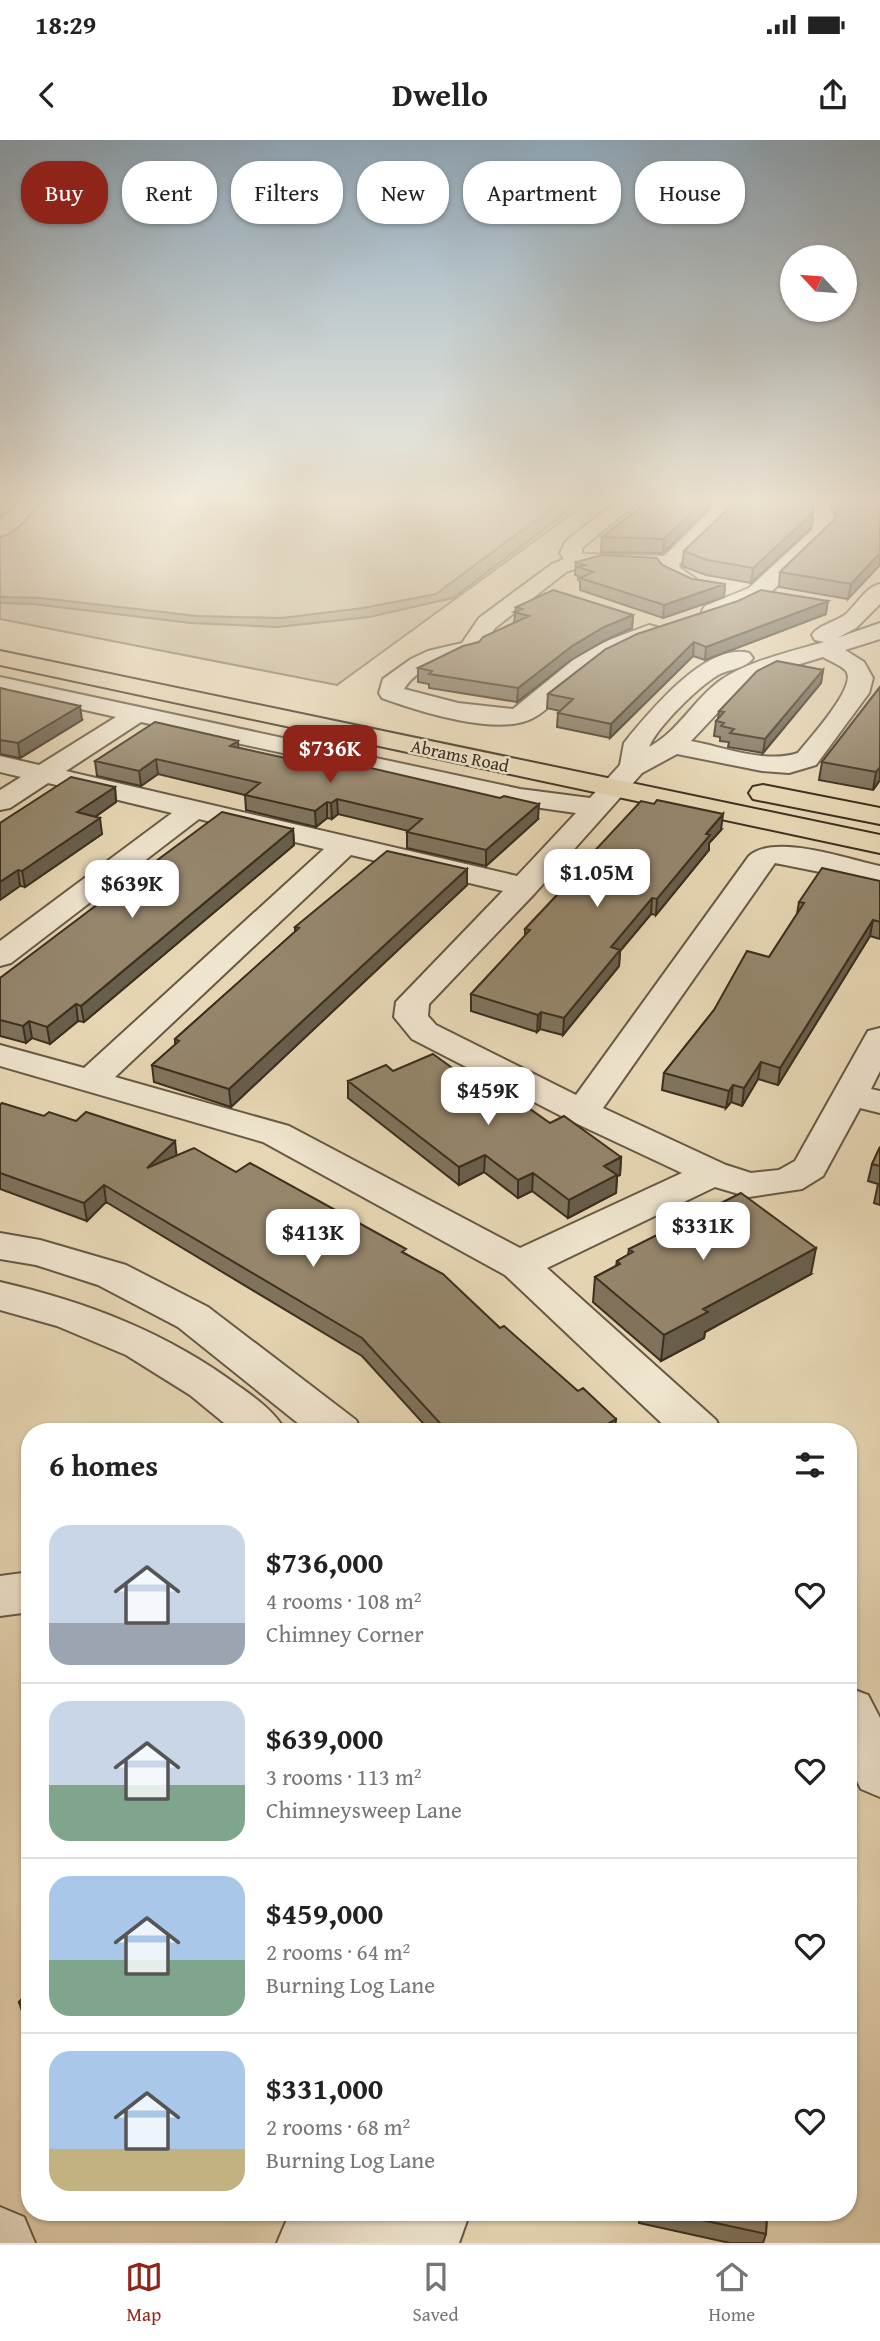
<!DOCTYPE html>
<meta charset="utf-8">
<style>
body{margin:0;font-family:"Gentium Book Plus",serif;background:#f2f2f2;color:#222;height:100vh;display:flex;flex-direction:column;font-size:26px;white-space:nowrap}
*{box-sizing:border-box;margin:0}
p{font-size:23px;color:#767676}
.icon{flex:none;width:38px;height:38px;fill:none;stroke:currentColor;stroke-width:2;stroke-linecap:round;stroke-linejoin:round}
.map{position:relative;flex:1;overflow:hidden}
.details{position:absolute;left:21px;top:1283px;width:836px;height:798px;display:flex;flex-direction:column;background:#fff;border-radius:28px;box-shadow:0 2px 5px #0004}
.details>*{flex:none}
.guide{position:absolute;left:21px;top:21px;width:838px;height:63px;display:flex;gap:14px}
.needle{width:46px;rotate:296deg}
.controls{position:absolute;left:780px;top:105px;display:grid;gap:14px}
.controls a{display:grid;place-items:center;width:77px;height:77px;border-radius:50%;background:#fff;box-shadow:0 2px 5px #0004;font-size:35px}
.price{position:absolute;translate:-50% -60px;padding:0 16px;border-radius:14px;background:#fff;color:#222;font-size:23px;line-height:46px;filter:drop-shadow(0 2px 4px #0008)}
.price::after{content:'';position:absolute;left:50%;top:42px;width:21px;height:16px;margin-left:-10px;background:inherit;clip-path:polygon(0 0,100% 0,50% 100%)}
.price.on{background:#8f2418;color:#fff}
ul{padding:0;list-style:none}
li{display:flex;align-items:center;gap:21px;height:175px;padding:0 28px}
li+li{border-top:2px solid #e0e0e0}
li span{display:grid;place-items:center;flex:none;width:196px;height:140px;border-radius:21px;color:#555}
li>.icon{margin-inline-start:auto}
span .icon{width:84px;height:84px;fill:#fffc;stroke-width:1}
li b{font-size:30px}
h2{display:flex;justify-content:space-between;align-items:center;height:84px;padding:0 28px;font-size:30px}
.chip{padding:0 24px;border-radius:28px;background:#fff;box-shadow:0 2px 5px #0004;font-size:24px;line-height:63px}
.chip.on{background:#8f2418;color:#fff}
.status{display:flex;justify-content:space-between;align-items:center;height:49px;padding:0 35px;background:#fff;direction:ltr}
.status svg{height:19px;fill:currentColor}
header{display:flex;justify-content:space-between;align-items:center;height:91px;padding:0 28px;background:#fff;font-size:32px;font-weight:800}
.tabs{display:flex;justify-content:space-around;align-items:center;height:98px;border-top:2px solid #e0e0e0;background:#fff;font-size:19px;color:#767676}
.tabs a{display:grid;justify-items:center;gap:4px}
.tabs .on{color:#8f2418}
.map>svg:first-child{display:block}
</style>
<div class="status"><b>18:29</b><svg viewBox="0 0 49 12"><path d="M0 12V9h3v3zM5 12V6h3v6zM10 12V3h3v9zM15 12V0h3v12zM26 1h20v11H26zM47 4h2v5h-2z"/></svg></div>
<header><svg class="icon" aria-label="back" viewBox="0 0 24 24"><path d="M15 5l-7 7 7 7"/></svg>Dwello<svg class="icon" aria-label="share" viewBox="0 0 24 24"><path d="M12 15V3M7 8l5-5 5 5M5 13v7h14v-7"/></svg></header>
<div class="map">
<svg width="880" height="2103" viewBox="0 0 880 2103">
<rect width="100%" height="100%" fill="#e7d6b4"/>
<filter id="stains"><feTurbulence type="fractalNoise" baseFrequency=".00286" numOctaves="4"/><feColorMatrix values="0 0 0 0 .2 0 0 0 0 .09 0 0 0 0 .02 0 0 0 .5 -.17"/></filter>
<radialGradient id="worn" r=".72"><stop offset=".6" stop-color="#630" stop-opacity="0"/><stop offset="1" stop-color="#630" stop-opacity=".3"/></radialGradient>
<!-- green -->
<path fill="#caba9a" stroke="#83745c" stroke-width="2" d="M0,362H588L337,545L0,479Z"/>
<!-- water -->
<path fill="#ad9d81" stroke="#807159" stroke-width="2" d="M560,362H580L453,458L369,477L278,487L191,483L33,464L0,463V457L41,458L197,476L281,478L363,468L436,454Z"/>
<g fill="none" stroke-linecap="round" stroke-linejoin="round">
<!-- minor casing -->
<g stroke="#675944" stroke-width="4">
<path id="minor" d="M19,362H38C28,376 17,392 0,396V380Z
M616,362H638L582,408V414L664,416L711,370L710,362H728L731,370L720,386L679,424L680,428L696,439L693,444H677L662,435L658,428L601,425L580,427L566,432L495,488L478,513C453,519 418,525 404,549L458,563L513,569L578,516L609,500L649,485L657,487L660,492L657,497C627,508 598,522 573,543C560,554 549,570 533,578C498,597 418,571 382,558L379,553L383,539L411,519L428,511L462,503L479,478L552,424L564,419L560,413L566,401Z
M808,362H827L835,379L828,396L765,458L721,476H705L702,471L705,466L749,448L812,390L815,379Z
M880,444V464L856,488L837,498L880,483V499L845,510L864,522L873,538L869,553L816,625L789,633L762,631L677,614L642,633L535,753L429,864L428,876L436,885L576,955L749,716C775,693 847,719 880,726V744L775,723L603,968L726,1025L751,1033L779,1030L795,1021L868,891L880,888V931L871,949L880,951V973L860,968L823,1036L802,1049L749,1057L715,1047L547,1128L716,1280L722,1292H671L505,1135L263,1002L0,926V905L84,928L324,709L199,679L11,823L0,826V801L172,673L48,643L10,668L0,670V650L21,637L0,632V616L39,625L116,577L0,551V537L520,649L590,658L620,625L624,603L628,598C652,569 707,502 749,513L753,518C745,529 729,529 718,535C698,547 658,586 649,607C679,591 694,559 721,540C751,520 790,512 824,502L815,500L812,495C818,485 836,482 846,474C857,464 866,447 880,444ZM823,517C829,521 841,525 846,531C858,546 808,600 798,613C766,624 723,607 691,601L738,551L777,531ZM141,582L520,665L576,673L517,736L66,631ZM351,715L503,751L396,862L394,877L412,899L569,980L682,1033L520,1108L289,986L115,937Z
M0,1093L40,1100L126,1125L208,1167L356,1280L362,1292H309L178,1187L98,1145L36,1125L0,1119Z
M0,1142C87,1162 168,1193 240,1247C257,1259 276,1273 286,1292H235L190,1255L126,1215L57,1186L0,1170Z
M30,1432V1472L0,1476V1436Z
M849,1548L868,1555L880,1578V1657L861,1649L849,1625Z
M0,2067L24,2077L35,2103H0Z
M290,2072H470L459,2103H277Z"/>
</g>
<!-- major casing -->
<g stroke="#3c2f1e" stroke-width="4">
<path id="major" d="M0,511L880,695V713L0,525Z
M763,645L880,668V684L753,659L749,653L753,647Z"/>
</g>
<!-- minor -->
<use href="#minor" fill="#efe4ce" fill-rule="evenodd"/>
<!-- major -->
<use href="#major" fill="#e7d6b4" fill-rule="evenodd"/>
</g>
<!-- wall -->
<path fill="#80735d" stroke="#3c2f1e" stroke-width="2" d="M729,362H813L814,365L810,389L751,443L706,435L682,426L684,411L723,374L730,364Z
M827,362H880L848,459L779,447L780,432L836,378V376Z
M708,369L663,413L601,412L602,397Z
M576,422L662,425L692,439L725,444L724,457L663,478L580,450V441L578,440V436L575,435Z
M516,467L633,475L632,488L604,501L571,520L517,562L429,548V544L418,542V528L479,502L514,483Z
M826,474L705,520L693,516L610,598L557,587L558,573L560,571L547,568L548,554L606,509Z
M823,530L821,543L763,613L728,607L729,602L720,601V597L714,596L716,581L718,579L719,571Z
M880,547V640L873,650L819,640L822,622Z
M0,548L82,580L20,618L0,614Z
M239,608L538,679L486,726L407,708V692L409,691L338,674L332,679L327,678L316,687L246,670L245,655L158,634L141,646L97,636L95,621Z
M115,647L116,662L95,677L102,694L25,747L20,746L0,683Z
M293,689L294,705L84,882L78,881L50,904L32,898L26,903L0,896V838Z
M721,690L709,703V710L656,775L651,774L620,811L619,826L563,895L540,889L537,892L471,871V854L525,796V789L573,738V734Z
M467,729V745L231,967L154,942L152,925L175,905V899L295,792V787Z
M880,741V799L870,796L778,945L758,939L742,966L731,962L726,968L662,950L664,933L714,870L769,817L797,774L799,762Z
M348,941L508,968L550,983L621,1017L620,1035L617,1036L616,1053L568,1078L532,1051L518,1058L484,1032L459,1045L348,958Z
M0,965L236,1032L406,1114L500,1188L615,1292H431L362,1216L106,1062L87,1081L0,1049Z
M880,1007V1065L874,1063L878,1044L868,1041L872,1024Z
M629,1109L811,1134L705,1192L704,1198L661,1221L593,1162L595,1137L616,1126L617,1121L628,1115Z
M30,1851V1895L19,1862Z
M640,2072H767L766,2094L763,2103H730L639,2083Z"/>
<!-- shaded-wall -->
<path fill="#685e4c" stroke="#3c2f1e" stroke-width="2" d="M703,362H709L708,369L663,413L664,399Z
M814,365L810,389L751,443L753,428Z
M880,413V425L848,459L851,444Z
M725,444L724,457L663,478L664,465Z
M828,461L826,474L705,520L706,507Z
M633,475L632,488L604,501L571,520L517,562L518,548L572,506L604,487Z
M694,502L693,516L610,598L611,584Z
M823,530L821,543L763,613L765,599Z
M80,566L82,580L20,618L18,603Z
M238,601L239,615L230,606Z
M156,619L158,634L141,646L139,631Z
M880,627V640L873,650L876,632Z
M115,647L116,662L79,688L77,672Z
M337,659L338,674L332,679L331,663Z
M327,662V678L316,687L315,671Z
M539,664L538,679L486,726V710Z
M723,674L721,690L709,703V710L656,775L657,759L706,694Z
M100,678L102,694L25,747L22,731Z
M293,689L294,705L84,882L81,866Z
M467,729V745L231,967L229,949Z
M18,730L20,746L0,760V742Z
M652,758L651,774L620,811L619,826L563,895L564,878L611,807Z
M873,780L870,796L778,945L780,928Z
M76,864L78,881L50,904L47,887Z
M541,872L540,889L537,892L538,875Z
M29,881L32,898L26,903L23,886Z
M761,922L758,939L742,966L744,948Z
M733,945L731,962L726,968L729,951Z
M175,1001L177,1019L147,1028Z
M485,1015L484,1032L459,1045V1027Z
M621,1017L620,1035L617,1036L616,1053L568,1078L569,1060L604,1026Z
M533,1033L532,1051L518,1058V1040Z
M104,1045L106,1062L87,1081L84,1063Z
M816,1108L811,1134L705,1192L704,1198L661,1221L664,1195L703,1169Z
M616,1279L615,1292H593Z"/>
<!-- building -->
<path fill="#95866c" stroke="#3c2f1e" stroke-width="2" d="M647,362H703L664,399L602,397Z
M732,362H813L814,365L812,374L753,428L707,420L684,411L723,374Z
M838,362H880V413L851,444L780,432L836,378L839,364Z
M602,415L657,418L662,425L692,439L725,444L664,465L580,438L593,432L578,427L585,425L576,422Z
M553,450L633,475L604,487L572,506L518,548L429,534L432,531L418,528L463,506L479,502L483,497L529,476L514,472L522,469L516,467Z
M761,450L828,461L706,507L694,502L611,584L558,573L573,559L548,554L606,509L637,494L738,461Z
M777,521L823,530L765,599L730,593L734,589L721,586L724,583L716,581L724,572L719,571L757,531Z
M880,547V627L876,632L822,622Z
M0,548L80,566L18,603L0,600Z
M155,582L238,601L230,606L309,623L319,616L500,658L504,656L539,664L486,710L407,692L422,679L337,659L331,663L327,662L315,671L245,655L260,643L156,619L139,631L95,621Z
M71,637L115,647L77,672L100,678L22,731L18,730L0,742V683Z
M657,660L723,674L706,694L710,695L657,759L652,758L611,807L620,810L564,878L541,872L538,875L471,854L530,790L525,789L576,735L573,734L641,661L654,664Z
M222,672L293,689L81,866L76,864L47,887L29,881L23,886L0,880V838L90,770Z
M387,711L467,729L229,949L152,925L179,901L175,899L299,788L295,787Z
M822,728L880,741V782L873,780L780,928L761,922L744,948L733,945L729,951L664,933L714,870L747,811L769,817L804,763L799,762Z
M433,914L508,968L520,962L550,983L564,976L621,1017L604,1026L617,1035L569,1060L533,1033L518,1040L485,1015L459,1027L348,941L386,925L393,931Z
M2,963L44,976L49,972L76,981L86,972L175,1001L147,1028L194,1008L236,1032L250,1023L406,1109L402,1112L443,1134L500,1188L504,1186L578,1251L583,1248L616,1279L593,1292H448L362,1198L104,1045L84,1063L0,1033V965Z
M880,1007V1026L872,1024Z
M741,1053L816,1108L703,1169L708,1172L664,1195L595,1137L620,1124L617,1121L633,1112L629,1109Z
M30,1851V1871L27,1872L19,1862Z
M665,2072H767L766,2094Z"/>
<!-- sky -->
<linearGradient id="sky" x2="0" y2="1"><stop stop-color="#90abbf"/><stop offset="0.55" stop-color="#f4eddd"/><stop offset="1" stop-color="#f4eddd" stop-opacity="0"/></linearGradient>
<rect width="880" height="656" fill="url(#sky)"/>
<g text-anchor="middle" stroke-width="5" stroke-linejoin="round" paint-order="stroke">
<!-- far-street labels -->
<g font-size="18" fill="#3c2f1e" stroke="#efe4ce">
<text transform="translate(460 616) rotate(12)" y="6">Abrams Road</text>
</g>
</g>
<rect width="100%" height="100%" filter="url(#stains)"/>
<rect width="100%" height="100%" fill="url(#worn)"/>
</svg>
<div class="controls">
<a><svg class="needle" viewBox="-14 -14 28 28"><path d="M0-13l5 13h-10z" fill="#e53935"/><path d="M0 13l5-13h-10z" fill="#767676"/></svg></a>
</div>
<b class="price on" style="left:330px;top:645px">$736K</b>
<b class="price" style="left:597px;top:769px">$1.05M</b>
<b class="price" style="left:132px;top:780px">$639K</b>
<b class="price" style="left:488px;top:987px">$459K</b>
<b class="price" style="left:703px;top:1122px">$331K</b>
<b class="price" style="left:313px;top:1129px">$413K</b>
<div class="guide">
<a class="chip on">Buy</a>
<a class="chip">Rent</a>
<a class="chip">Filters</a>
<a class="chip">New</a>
<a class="chip">Apartment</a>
<a class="chip">House</a>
</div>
<section class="details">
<h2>6 homes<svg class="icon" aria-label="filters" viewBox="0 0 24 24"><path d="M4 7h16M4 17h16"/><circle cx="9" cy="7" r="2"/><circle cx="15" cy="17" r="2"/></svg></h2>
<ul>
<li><span style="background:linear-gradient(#c9d6e8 70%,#9aa5b1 0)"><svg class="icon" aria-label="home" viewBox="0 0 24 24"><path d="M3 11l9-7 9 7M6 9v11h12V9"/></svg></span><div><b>$736,000</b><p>4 rooms · 108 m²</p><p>Chimney Corner</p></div><svg class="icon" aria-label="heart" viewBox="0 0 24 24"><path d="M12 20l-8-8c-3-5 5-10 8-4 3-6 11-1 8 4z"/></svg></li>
<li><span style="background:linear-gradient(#c9d6e8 60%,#7fa58c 0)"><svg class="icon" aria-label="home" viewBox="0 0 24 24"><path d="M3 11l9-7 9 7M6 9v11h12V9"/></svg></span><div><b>$639,000</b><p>3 rooms · 113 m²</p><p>Chimneysweep Lane</p></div><svg class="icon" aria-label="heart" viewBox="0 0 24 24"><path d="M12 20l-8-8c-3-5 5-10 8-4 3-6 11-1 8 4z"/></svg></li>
<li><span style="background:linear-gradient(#a9c7e8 60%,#7fa58c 0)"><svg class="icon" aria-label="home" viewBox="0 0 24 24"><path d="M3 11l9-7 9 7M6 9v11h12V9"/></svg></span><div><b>$459,000</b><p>2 rooms · 64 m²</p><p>Burning Log Lane</p></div><svg class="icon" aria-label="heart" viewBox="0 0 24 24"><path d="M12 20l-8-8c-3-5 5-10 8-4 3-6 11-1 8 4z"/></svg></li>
<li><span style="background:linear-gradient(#a9c7e8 70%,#c2b280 0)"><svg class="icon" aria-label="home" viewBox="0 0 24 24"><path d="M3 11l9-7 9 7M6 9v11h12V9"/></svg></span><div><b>$331,000</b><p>2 rooms · 68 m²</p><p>Burning Log Lane</p></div><svg class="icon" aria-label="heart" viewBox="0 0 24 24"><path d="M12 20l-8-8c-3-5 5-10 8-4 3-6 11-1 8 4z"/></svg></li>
</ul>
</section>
</div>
<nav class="tabs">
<a class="on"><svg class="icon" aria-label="map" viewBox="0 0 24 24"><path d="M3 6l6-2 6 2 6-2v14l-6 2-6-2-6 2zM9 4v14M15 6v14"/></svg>Map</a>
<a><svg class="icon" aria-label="saved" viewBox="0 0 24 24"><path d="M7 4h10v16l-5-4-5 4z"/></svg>Saved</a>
<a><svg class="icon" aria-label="home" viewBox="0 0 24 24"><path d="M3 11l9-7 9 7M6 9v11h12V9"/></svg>Home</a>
</nav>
